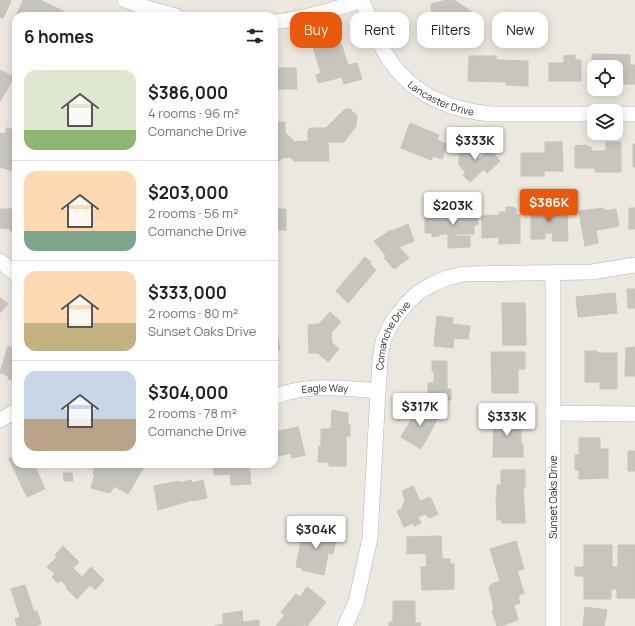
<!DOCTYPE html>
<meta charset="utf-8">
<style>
body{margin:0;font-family:Manrope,sans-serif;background:#f2f2f2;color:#202124;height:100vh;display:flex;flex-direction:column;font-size:15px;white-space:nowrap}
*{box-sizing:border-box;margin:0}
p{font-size:13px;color:#757577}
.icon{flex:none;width:22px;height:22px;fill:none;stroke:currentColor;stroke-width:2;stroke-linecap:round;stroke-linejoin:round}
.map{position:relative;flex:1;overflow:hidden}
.panel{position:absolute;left:12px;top:12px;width:266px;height:456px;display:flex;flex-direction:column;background:#fff;border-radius:12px;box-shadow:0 2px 10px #0003}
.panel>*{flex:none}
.banner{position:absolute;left:290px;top:12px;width:285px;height:36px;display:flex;gap:8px}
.controls{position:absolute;left:587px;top:60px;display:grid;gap:8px}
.controls a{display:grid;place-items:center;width:36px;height:36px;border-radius:8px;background:#fff;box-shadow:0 2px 10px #0003;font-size:20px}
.price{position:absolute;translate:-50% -34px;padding:0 9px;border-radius:4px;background:#fff;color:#222;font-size:13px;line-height:26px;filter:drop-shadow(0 1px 2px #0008)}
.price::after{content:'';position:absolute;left:50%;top:24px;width:12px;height:9px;margin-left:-6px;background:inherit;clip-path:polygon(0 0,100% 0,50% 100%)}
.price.selected{background:#ea580c;color:#fff}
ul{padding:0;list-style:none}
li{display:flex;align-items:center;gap:12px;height:100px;padding:0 12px}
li+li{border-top:1px solid #e0e0e0}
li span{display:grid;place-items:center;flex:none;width:112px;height:80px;border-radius:12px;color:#555}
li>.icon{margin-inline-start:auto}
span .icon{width:48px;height:48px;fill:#fffc;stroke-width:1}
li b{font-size:17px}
h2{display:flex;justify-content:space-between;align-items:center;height:48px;padding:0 12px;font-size:17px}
.tag{padding:0 14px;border-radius:12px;background:#fff;box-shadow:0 2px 10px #0003;font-size:14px;line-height:36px}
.tag.selected{background:#ea580c;color:#fff}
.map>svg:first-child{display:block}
</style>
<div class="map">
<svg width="635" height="626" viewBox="0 0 635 626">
<rect width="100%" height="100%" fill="#ece7df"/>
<!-- building -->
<path fill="#c8c5be" stroke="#c7c3b9" d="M0,0L11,1L3,18L0,17Z
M23,0H40L67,13L66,16H16Z
M447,0H454L472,12L467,30L446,47L434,38L431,4Z
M340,40L348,65L357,63L362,79L344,84L342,77L318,83L316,75L321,73L313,47Z
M592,54L630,55V65H635V84H624V79L616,80V67H594V82H592Z
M575,55V60H581V81H549V63H564V56Z
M469,56H496V60L528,61V86L506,85V82L468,81Z
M274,68H296L297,89H274Z
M0,70L14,77L0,102Z
M345,109H350L357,116L356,126L344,142H328L329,161H294L290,157L282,158L274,165V122H285V135L287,134L293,140L291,142L308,141V130L310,128H326Z
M410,123L439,135L437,140L447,144L442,159L433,156L431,160L401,148Z
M7,128L16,131V172L0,167V133L5,134Z
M459,142H474V158H480L490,149L500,161L487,173L484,169L470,182L463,175L466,173L459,165Z
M545,142H562L563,171H544V176H521V153H545Z
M606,142H621V172H596L595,168H575V146L587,145V147H591V151H606Z
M633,144H635V167H633Z
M534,203L538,204L540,207H550V210H567L568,241H552L553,233H545V239H531V207Z
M476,206H477L478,225H474V234H454V236H470V247L448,248V234H439V236L432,237V233H425V213L472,212Z
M506,207H513L516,209V215H520V243L499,244V237L482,238V216L499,215L500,212H506Z
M604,208V211L616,209L619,226L596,230L598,243L585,246L579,211Z
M629,208H635V229H629Z
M0,209H16V236H14V232H11L10,229L0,228Z
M274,209H286V230H274Z
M408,224L414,241L399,247L409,258L394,269L384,258L386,256L374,241L391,230L392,231Z
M365,257L371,262L370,264L376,270L348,303L336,291Z
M627,289H635V308H628Z
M615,293L617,313L578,317L576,297Z
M0,298L8,304L0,313Z
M502,303H525L526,345H503Z
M330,312L341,322L331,333L332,343L339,349L328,362L318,353H309L308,325L319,324Z
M437,316L453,318L452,324L470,326L468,339L454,338L453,348L434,346Z
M274,328H276L280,350H275L278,368L274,369Z
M8,346L16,349V381L8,379L9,376L0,373Z
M635,347V376H625L626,348Z
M585,351H597V353H617V389H600V382H585Z
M491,352H525V369H518V393H492Z
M432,361H447V389H451V400H428V383H434V371H432Z
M420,405L439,416L421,449L401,437Z
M332,410L348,413V425H350V436H346V466H329V462H318L319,446H321V429H331Z
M494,416H519V425H521V444H523V457H493Z
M298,427L305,455L292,458L291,453L274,457V432Z
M579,438H600V449H608V478L579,479V470H575V455H579Z
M628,451H635V471H628Z
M16,455V464H34L45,489L27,497L9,459Z
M95,464H116L121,468L124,464L145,465L128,494L114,486L110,493L91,488L95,474H93Z
M213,464H249L251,484L231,485L230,474L214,475Z
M501,470H525V487H523L525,523H502V520H497L496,495H497V485H501Z
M63,473H72L73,481H64Z
M191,480L192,483L203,480L207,498L193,501L192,500L158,510L154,486L179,481V483Z
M413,486L420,501L430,497L438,514L429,518L427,515H425V514L418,517L421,523L414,526L413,523L404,527L397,511L402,509L405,499L402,491Z
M313,523L322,525V529L326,530V532H328L329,529L333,530L332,533L337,534L333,554L328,553L324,575L302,570V568L296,567L301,542H305L308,528L312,529Z
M441,536L442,559H450V564H454V589L422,590L421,567H427L426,553L407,554V537Z
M516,541L524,569L517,571L524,593L518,596L520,603L514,605L518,620L501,626H497L492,610L494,609L489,587L492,584L500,581L490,549Z
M584,545H612V567H618V545H635V598H617V589H611V599H584V576H575V567H584Z
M63,546L79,562L73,568L82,577L91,567L104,580L95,590L90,585L77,599L66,588L67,587L61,580L58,583L52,577L55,574L47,567L57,557L55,555Z
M25,585L34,612L37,611L41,624L34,626H17L15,619L20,617L11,589Z
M307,587L326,602L307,626L304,624L303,626H276L285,615L281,612L296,594L300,597Z
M393,601H415V623H421L420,626H389V622H393Z
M585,607L607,610L604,626H583Z
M242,611L243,622L259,620V626H214L223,624V614Z"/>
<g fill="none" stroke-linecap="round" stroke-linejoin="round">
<!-- minor casing -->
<g stroke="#b3b5be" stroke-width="16">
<g id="minor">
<path d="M125,0L150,9L176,16"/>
<path id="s1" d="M274,22C304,19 334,10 362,0C369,17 375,35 384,51C407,92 446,110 492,114H594"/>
<path d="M616,114H635"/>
<path d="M0,261L16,274"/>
<path d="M553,273V626"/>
<path id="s2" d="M274,397C307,383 342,388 378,391"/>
<path d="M553,413L635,414"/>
<path d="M0,420L16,411"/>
<path id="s3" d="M345,626L356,602L370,538L378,391L380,361L383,341L392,322L408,302L419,292L433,284L447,278L463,274L592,272L635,265"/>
</g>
</g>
<!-- minor -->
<use href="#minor" stroke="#fff" stroke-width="15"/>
</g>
<g text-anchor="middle" stroke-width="3" stroke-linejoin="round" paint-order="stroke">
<!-- street labels -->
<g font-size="10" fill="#2c2c2c" stroke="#fff">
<text dy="4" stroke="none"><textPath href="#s1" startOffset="223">Lancaster Drive</textPath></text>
<text dy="4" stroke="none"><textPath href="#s3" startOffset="298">Comanche Drive</textPath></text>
<text dy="4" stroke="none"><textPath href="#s2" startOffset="52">Eagle Way</textPath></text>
<text transform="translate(553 497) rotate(-90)" y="4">Sunset Oaks Drive</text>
</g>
</g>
</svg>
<div class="controls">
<a><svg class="icon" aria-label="locate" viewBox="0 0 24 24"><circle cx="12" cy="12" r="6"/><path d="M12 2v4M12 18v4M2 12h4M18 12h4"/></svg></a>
<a><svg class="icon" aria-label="layers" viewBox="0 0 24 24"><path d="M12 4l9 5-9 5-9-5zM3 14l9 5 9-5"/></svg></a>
</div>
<b class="price" style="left:475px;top:161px">$333K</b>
<b class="price selected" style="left:549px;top:223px">$386K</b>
<b class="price" style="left:453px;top:226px">$203K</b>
<b class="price" style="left:420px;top:427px">$317K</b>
<b class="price" style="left:507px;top:437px">$333K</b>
<b class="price" style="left:316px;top:550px">$304K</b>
<div class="banner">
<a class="tag selected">Buy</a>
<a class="tag">Rent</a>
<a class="tag">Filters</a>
<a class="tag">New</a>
</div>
<section class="panel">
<h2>6 homes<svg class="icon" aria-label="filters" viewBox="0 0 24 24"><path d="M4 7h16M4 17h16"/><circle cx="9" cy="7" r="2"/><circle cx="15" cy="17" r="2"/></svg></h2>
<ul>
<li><span style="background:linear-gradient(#dfe7d0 75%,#8fb573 0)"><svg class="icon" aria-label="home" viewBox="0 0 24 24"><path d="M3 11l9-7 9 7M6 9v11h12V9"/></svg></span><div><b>$386,000</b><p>4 rooms · 96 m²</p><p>Comanche Drive</p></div></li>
<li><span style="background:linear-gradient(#ffd9b3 75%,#7fa58c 0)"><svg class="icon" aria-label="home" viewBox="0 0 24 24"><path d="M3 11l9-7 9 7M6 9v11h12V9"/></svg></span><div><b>$203,000</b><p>2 rooms · 56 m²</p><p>Comanche Drive</p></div></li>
<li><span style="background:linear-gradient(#ffd9b3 65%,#c2b280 0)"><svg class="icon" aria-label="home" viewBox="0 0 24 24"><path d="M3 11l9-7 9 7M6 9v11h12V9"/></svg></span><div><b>$333,000</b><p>2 rooms · 80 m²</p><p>Sunset Oaks Drive</p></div></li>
<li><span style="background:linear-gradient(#c9d6e8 60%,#b9a48a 0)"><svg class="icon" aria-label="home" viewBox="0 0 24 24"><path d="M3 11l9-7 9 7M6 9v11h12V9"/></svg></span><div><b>$304,000</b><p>2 rooms · 78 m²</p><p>Comanche Drive</p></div></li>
</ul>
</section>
</div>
